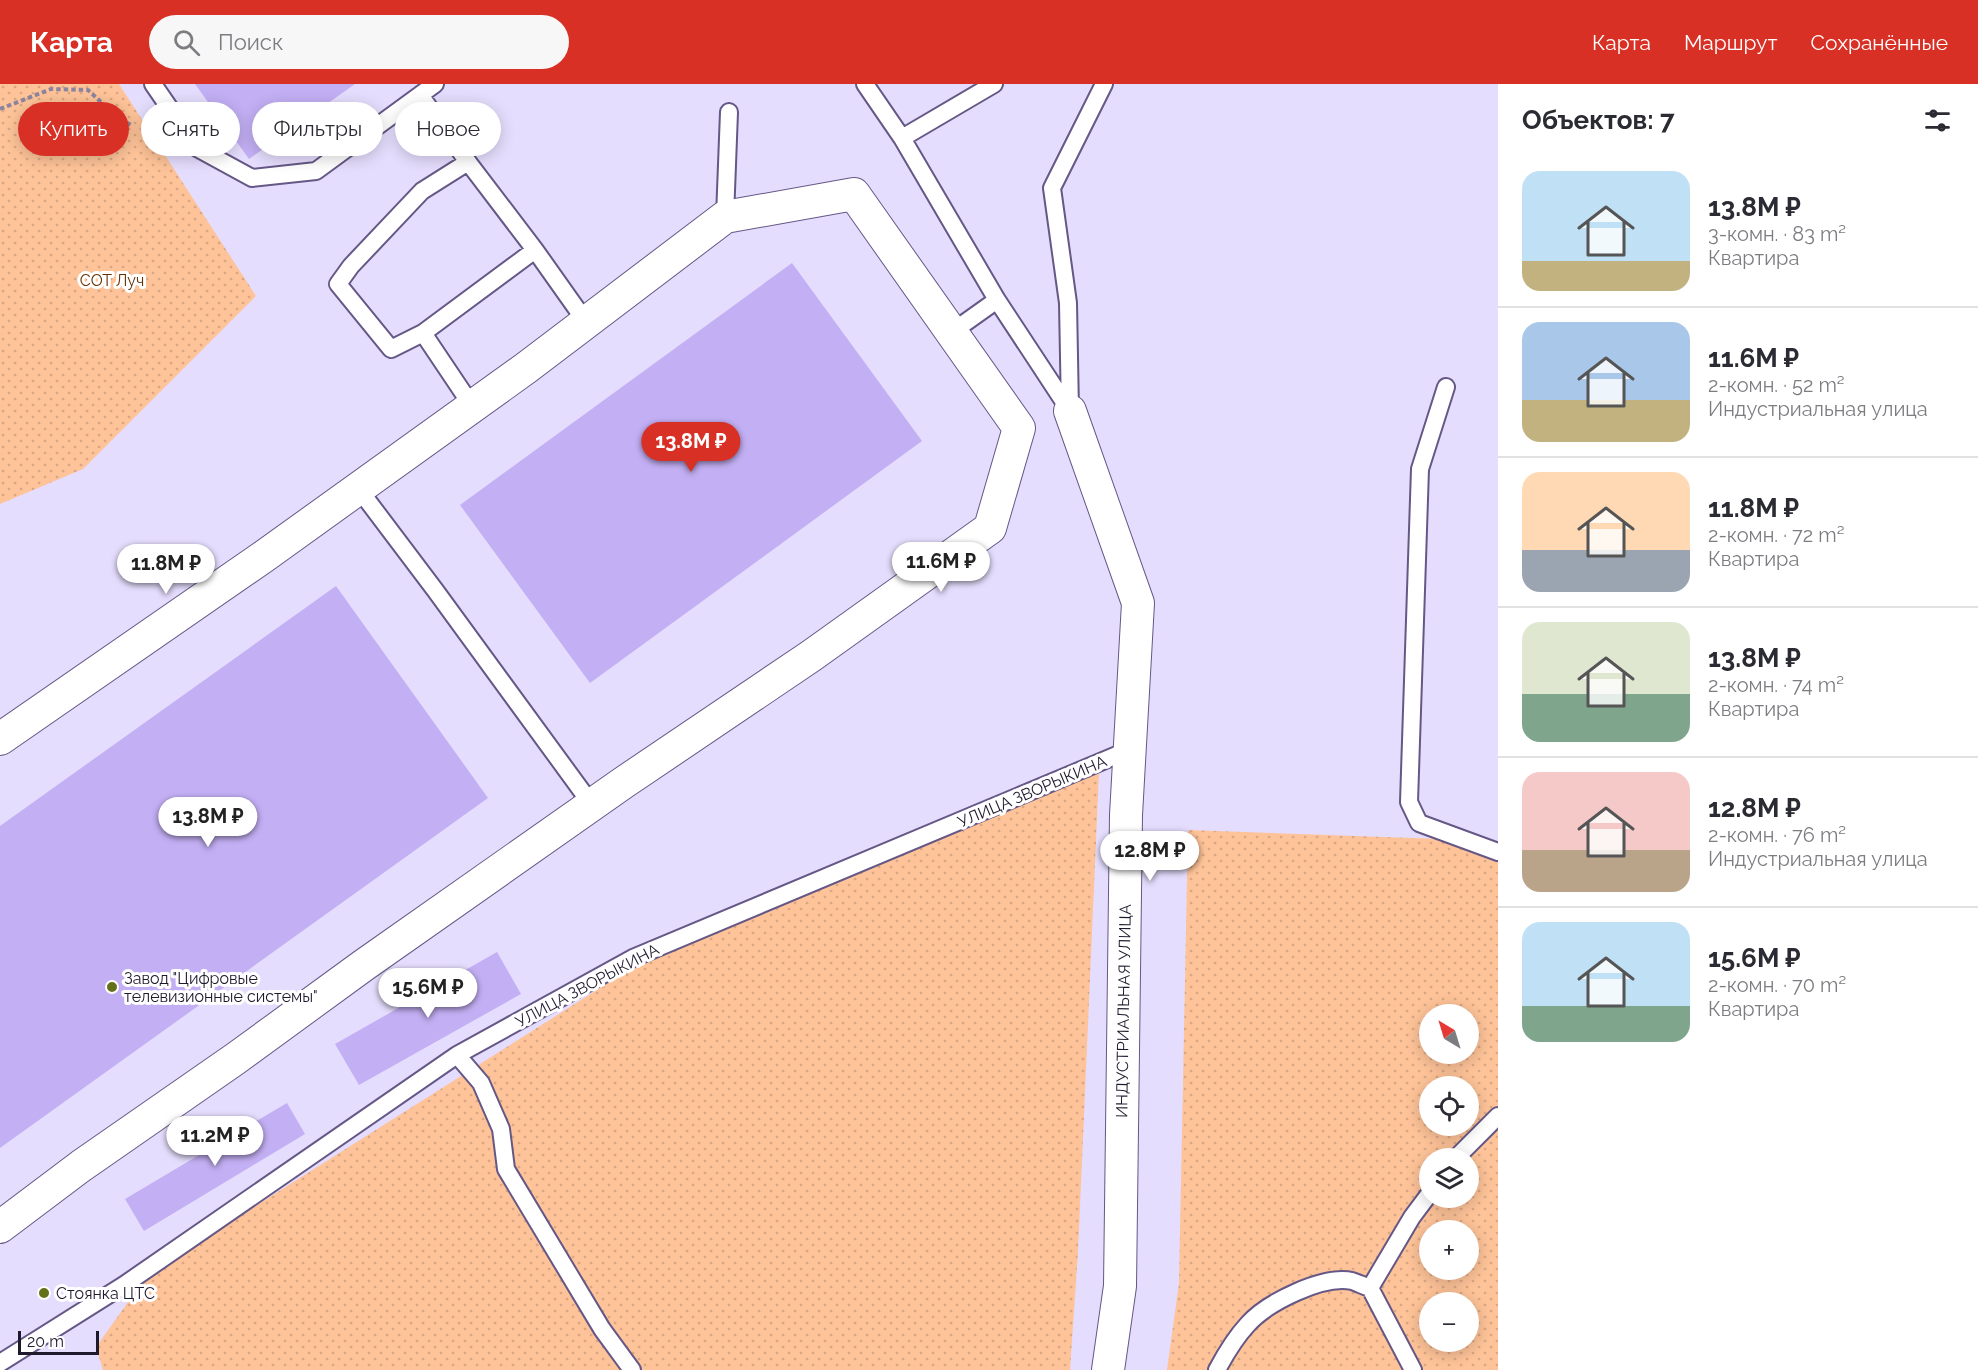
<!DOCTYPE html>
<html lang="ru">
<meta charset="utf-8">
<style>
body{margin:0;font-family:Raleway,sans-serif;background:#f7f7f7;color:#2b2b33;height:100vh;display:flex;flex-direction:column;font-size:22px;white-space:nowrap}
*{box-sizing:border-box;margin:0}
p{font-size:20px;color:#7c7c81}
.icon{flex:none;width:33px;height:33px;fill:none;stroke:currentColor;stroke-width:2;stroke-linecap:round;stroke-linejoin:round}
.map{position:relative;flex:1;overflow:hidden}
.details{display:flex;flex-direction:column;background:#fff;width:480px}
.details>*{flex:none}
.guide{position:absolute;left:18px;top:18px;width:570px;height:54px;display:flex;gap:12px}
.needle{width:39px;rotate:322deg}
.tools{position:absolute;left:1419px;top:920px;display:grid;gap:12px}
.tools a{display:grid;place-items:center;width:60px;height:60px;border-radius:50%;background:#fff;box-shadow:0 3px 15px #0003;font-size:30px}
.scale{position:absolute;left:18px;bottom:15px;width:81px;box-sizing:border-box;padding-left:6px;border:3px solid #1f192d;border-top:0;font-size:16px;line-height:21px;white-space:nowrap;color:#1f192d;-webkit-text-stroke:4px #fff;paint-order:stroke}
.price{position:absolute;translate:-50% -51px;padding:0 14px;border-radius:21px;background:#fff;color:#222;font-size:20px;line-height:39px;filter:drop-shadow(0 2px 3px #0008)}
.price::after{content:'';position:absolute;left:50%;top:36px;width:18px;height:14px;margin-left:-9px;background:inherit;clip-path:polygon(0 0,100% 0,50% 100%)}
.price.active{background:#d93025;color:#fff}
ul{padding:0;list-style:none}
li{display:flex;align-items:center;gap:18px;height:150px;padding:0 24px}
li+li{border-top:2px solid #e1e1e2}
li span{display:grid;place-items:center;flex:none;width:168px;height:120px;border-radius:18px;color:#555}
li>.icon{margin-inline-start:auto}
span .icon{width:72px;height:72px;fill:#fffc;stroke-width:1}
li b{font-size:26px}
h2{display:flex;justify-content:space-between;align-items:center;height:72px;padding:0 24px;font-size:26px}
.pill{padding:0 21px;border-radius:27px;background:#fff;box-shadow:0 3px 15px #0003;font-size:21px;line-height:54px}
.pill.active{background:#d93025;color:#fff}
header{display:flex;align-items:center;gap:36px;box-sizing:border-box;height:84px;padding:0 30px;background:#d93025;color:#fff}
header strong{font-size:28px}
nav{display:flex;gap:33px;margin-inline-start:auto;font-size:21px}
.search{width:420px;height:54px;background:#f7f7f7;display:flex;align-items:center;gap:15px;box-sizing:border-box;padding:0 21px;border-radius:33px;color:#7c7c81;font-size:22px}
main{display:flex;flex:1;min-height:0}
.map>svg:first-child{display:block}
</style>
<header>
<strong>Карта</strong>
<div class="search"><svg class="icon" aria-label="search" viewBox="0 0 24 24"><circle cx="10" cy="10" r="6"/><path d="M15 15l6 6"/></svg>Поиск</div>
<nav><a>Карта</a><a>Маршрут</a><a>Сохранённые</a></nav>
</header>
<main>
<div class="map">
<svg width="1498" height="1286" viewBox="0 0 1498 1286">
<defs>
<pattern id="green-dots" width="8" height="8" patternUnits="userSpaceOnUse" patternTransform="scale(1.5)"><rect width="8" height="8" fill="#fec398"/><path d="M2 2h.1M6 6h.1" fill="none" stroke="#d9a783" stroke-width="1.8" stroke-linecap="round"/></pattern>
</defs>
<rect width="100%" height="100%" fill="#e5ddfd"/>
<!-- green -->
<path fill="url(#green-dots)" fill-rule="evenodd" d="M0,0H119L256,212L83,385L0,420Z
M1099,688L1078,1168L1070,1286H103L96,1263L148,1190L630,885L944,739Z
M1188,746L1498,757V1286H1167L1179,1199ZM1430,930H1468V969H1430ZM1430,1002H1468V1041H1430ZM1430,1074H1468V1113H1430ZM1430,1146H1468V1185H1430ZM1430,1218H1468V1257H1430Z"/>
<!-- building -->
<path fill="#c3aff4" d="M195,0H355L249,75Z
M792,179L922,357L590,599L460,421Z
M336,502L488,714L0,1064V742Z
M497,868L521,910L359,1001L335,960Z
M287,1019L305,1050L144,1147L125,1115Z"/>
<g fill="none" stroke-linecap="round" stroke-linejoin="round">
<!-- lane casing -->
<g stroke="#655786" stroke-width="20">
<path id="lane" d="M153,0L197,64L252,94L316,87L435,0
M865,0L902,54L997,216
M420,11L468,78
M902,54L994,0
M725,133L729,28
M952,248L997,216L1070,327
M423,249L391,265L338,200L351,182L422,107L468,78L535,166
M1446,303L1420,385L1409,718L1419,739L1498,768
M472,322L423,249L535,166L586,238
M1070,327L1068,219L1052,104L1104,0
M358,404L435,506L592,721
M457,971L481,999L501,1045L506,1085L602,1245L632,1286
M1456,1074L1498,1032
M1370,1204L1413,1286
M0,1279L124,1201L457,971L633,874L1129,666
M1217,1286C1226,1269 1235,1254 1248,1240C1268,1218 1323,1191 1352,1197C1358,1199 1364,1202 1370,1204L1412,1133L1430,1109"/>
</g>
<!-- street casing -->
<g stroke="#655786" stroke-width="34">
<path id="street" d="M1070,327L1138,519L1126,731L1120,1202L1108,1286
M0,655L263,473L526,284L725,133L854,110L1019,344L990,444L811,572L623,699L364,881L235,975L81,1082L0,1143"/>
</g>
<!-- path -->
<path stroke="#8c85a0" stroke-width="4" stroke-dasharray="4.5 3" stroke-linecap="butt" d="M0,25L51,5L88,6L118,34L133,42"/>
<!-- lane -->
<use href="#lane" stroke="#fff" stroke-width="16"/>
<!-- street -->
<use href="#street" stroke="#fff" stroke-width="32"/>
</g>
<!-- markers -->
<g fill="#64701a" stroke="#fff" stroke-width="2">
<circle cx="112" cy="903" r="6"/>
<circle cx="44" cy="1209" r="6"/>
</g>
<g text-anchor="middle" stroke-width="6" stroke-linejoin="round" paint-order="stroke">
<!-- park labels -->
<g font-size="16" fill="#643200" stroke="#fff">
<text x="112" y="202">СОТ Луч</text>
</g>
<!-- street labels -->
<g font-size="16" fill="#1f192d" stroke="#fff">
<text transform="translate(1032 707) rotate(-23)" y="6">УЛИЦА ЗВОРЫКИНА</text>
<text transform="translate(587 901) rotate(-28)" y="6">УЛИЦА ЗВОРЫКИНА</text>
<text transform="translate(1123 927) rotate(-89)" y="6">ИНДУСТРИАЛЬНАЯ УЛИЦА</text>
</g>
<!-- poi labels -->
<g font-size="16" fill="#1f192d" stroke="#fff" text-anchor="start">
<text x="124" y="900">Завод "Цифровые<tspan x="124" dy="18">телевизионные системы"</tspan></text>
<text x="56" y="1215">Стоянка ЦТС</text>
</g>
</g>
</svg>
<div class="tools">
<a><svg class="needle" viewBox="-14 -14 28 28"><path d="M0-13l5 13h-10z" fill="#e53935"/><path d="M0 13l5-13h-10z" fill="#7c7c81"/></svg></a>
<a><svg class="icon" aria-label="locate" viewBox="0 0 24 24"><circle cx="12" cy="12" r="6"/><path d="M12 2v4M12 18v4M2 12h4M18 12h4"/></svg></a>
<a><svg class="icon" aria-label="layers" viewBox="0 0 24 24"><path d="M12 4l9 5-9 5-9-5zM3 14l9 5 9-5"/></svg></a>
<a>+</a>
<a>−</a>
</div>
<div class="scale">20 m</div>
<b class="price active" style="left:691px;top:389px">13.8M ₽</b>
<b class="price" style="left:941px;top:509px">11.6M ₽</b>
<b class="price" style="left:166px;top:511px">11.8M ₽</b>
<b class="price" style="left:208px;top:764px">13.8M ₽</b>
<b class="price" style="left:1150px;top:798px">12.8M ₽</b>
<b class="price" style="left:428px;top:935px">15.6M ₽</b>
<b class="price" style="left:215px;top:1083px">11.2M ₽</b>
<div class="guide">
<a class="pill active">Купить</a>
<a class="pill">Снять</a>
<a class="pill">Фильтры</a>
<a class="pill">Новое</a>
</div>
</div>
<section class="details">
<h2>Объектов: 7<svg class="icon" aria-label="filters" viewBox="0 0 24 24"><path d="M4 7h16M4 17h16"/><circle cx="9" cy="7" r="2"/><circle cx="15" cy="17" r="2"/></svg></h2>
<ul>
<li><span style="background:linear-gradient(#bfe0f5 75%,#c2b280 0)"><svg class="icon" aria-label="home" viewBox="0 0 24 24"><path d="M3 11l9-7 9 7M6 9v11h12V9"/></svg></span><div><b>13.8M ₽</b><p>3-комн. · 83 m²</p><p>Квартира</p></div></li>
<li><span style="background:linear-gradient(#a9c7e8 65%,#c2b280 0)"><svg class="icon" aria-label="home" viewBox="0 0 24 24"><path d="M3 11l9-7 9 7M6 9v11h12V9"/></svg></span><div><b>11.6M ₽</b><p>2-комн. · 52 m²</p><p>Индустриальная улица</p></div></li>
<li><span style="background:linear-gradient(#ffd9b3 65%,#9aa5b1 0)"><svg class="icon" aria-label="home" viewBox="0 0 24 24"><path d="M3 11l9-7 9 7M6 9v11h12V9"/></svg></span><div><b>11.8M ₽</b><p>2-комн. · 72 m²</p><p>Квартира</p></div></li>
<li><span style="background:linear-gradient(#dfe7d0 60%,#7fa58c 0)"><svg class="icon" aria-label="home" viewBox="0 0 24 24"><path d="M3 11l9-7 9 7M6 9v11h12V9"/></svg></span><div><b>13.8M ₽</b><p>2-комн. · 74 m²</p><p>Квартира</p></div></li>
<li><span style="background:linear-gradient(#f6c9c9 65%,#b9a48a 0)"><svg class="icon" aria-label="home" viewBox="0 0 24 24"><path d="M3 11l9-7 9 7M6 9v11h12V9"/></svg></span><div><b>12.8M ₽</b><p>2-комн. · 76 m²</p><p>Индустриальная улица</p></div></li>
<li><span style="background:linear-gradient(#bfe0f5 70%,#7fa58c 0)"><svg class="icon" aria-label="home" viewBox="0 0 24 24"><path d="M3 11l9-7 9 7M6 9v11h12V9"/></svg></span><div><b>15.6M ₽</b><p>2-комн. · 70 m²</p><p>Квартира</p></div></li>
</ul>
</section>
</main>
